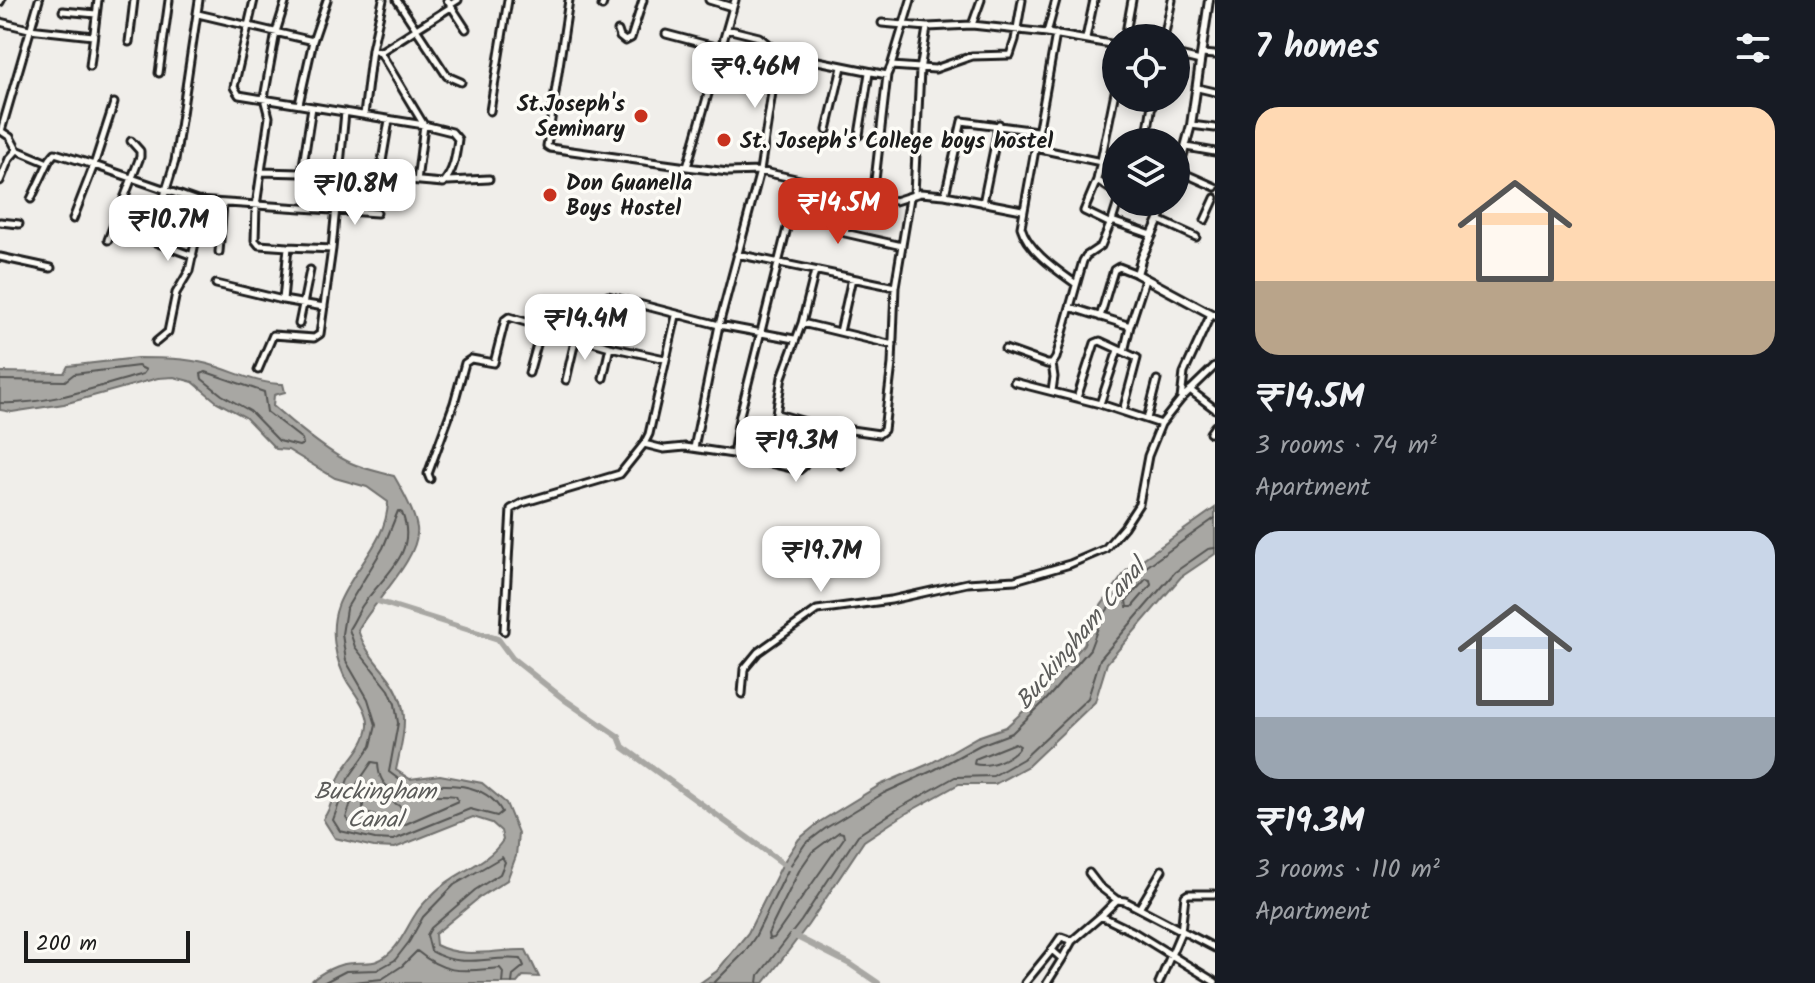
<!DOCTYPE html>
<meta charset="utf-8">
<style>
body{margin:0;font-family:Kalam,sans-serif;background:#20242c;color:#f1f3f6;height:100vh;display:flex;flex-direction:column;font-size:30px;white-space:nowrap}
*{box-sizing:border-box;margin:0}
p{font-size:26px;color:#9ea1a6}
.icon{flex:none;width:44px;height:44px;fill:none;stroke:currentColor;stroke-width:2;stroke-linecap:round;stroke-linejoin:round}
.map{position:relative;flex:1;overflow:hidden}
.sheet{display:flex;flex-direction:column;background:#171b24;width:600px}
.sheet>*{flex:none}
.controls{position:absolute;left:1102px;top:24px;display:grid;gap:16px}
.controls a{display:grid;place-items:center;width:88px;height:88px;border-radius:50%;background:#171b24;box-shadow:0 4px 12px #0003;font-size:40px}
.scale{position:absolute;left:24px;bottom:20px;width:166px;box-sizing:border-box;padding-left:8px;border:4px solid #1c1c1c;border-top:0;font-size:22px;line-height:28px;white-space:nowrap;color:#1c1c1c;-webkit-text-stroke:6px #fdfcf7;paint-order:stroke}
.price{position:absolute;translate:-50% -68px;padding:0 18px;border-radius:16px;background:#fff;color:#222;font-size:26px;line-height:52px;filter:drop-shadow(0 2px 4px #0008)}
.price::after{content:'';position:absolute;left:50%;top:48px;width:24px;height:18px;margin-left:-12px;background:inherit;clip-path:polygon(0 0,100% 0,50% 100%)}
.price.current{background:#c8321e;color:#fff}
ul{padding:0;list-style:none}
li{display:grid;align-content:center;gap:16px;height:424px;padding:0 40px}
li span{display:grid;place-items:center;height:248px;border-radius:24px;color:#555}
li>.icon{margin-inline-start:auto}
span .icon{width:144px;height:144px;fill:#fffc;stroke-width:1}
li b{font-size:34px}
h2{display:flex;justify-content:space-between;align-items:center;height:96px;padding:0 40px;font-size:34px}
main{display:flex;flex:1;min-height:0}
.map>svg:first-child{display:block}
</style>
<main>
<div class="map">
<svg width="1215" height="983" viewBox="0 0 1215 983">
<rect width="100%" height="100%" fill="#f0eeea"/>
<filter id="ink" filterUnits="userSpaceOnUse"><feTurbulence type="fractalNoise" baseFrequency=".0125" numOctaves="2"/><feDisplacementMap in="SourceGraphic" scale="16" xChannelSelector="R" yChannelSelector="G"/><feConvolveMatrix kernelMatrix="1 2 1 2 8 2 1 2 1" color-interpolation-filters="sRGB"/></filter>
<g filter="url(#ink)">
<!-- water -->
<path fill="#a8a7a3" stroke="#706f6d" stroke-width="2" d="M137,358C161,358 185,358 208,364C234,371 256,384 283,384L285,392L274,395L273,406C291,422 330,454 351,463C364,469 380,472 394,476C401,488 415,514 417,528C421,558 372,603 358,630C364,648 374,660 385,673C413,707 404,731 396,770L410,779L440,775L482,783L506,803L518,833L516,856L507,880L480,897L435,934L436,945C465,960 495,949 526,950L539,977L523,976L517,983H309C320,973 338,963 353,963C360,962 370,964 377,961C397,953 404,932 415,915C420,906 428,899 435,892C456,871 487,865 503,840L501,831L492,823L473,817L395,848L374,847L335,838L323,819C334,805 333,789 341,774C350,758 366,746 368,726C369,711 356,695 348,683C335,661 329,630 338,606C351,570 387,543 388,502L367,487L335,478L288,450L276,449L245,417L217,402L193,382L174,377L158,378L64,404L12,412L0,410V372L64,373L68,366Z
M1215,508V554L1181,577L1107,663L1095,702L1028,766L995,784H959L905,814L864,841L808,925L764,983H700L717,971L748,933L783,863L799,839L821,821L880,785L931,763L977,737L1006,727L1041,695L1084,644L1095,614L1126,571Z"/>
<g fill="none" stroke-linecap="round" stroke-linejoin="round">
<!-- shore -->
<path stroke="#545452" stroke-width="2" d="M206,372L264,392L267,412L302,439L303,444L299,446L279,441L250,411L222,395L202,379L201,374Z
M0,380L65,381L74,374L138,366L146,370L143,374C97,387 47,405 0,403
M398,511L402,513C419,554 382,576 362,606C357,614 354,622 349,629L355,647L389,690L395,704L398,723L389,772L408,786C439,784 485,779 502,812L497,816L470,809L393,840L375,839L340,831L333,820L348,779L371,746L376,725L368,699L346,661L342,634L346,609L383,548Z
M1146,579L1150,580L1151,585L1132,607H1127L1126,601Z
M1015,743L1020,746C1011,759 989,768 974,764L975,759Z
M372,762L378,763C379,807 428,791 456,796L458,801L392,830L349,822L346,818L357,784Z
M370,788L401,807V813L389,818L363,813V800Z
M839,832L843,833L844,838L774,938L769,939L768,934L799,871L812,852Z
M323,983L346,971L377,970L395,960L409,942L423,917L454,885L502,857L505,862L500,874L475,890L431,928L427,935L431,951C463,970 487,955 521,959L524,966L513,975L512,983
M344,983L382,979L402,966L417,951C447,976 464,971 500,968L503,972L502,983
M714,983L744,953L755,937L790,866L805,844L826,828L884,793L934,770L980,745L1012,733L1046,700L1090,649L1102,617L1132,577L1215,518
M758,983L759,975L801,921L858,835L901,807L955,777L993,776L1023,759L1088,698L1100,659L1175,572L1208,549L1215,548"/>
<!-- canal -->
<path stroke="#a8a7a3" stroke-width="6" d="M371,599L498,639L512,658L565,700L619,737L623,747L788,867
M793,935L850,964L878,983"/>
<!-- minor casing -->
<g stroke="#1c1c1c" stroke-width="11">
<path id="minor" d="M199,0L175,161L166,190L197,201L377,213
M254,0L234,87L239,95L424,125L452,132L458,139C456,154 454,172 443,183L340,174L261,172
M286,0L276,32L264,98L269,117L256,206L255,240L259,245L288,247
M397,0L447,76L461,82
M447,0L466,29
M569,0L547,146L550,148L687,167L735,0
M709,0L732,7
M911,0L891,66L935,69L972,56L1010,55L1015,40L1022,0
M0,2L1,0
M450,5L458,0
M602,6L604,0
M63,11L96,14
M198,14L313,41
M0,22L29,29L93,36
M882,23L927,27L972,25L1047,33L1116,45
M972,25L981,0
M727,29L759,37L778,53L887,75
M618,31L620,37L625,41L631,38L643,0
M1047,33L1056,0
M666,34L719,48
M1056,34L1021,227C1028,251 1057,270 1076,284
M1086,38L1094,0
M1125,38L1132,0
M1164,38L1172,0
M129,42L134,0
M372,49L380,52L424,125L417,181
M380,52L451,7
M1201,54L1215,55
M1176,55L1200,61
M90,66L98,0
M159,73L169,0
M1198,88L1215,92
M299,104L313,41L327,0
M490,111L508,0
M364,115L372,49L383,0
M1191,125L1215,128
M827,130L842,67
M859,135L869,73
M1146,142L1153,98
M1186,147L1215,152
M1035,148L1101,162
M17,150L10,137L1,131L39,0
M687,167L728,172L760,171L895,201L920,193L945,195L962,121L1037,131
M1179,171L1215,187
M302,172L312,107
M379,179L389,120
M799,180L739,419L733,454L799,470L804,466L816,425L879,434L884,430L892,364L895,287L910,198
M1097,180L1116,193
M0,181L9,159L17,150L48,163
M448,181L489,179
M855,193L845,233L902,246
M914,194L920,70L927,28
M945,195L1022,210
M873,198L887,75L891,66
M31,199L50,159L55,153L94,165L114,103
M1118,202L1112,221L1152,235
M983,203L999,124
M73,219L94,165L166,190L150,240L193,256
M1159,220L1196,237
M1205,220L1215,198
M0,222L19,224
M1111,224L1084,211L1097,180L1116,87
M108,240L140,157V151L131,141
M219,252L223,204
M737,254L895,287
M0,257L51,268
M815,271L802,323L893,345
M216,284L283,300L288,247L332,249
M608,296L719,325L794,339
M283,300L324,307
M1070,307L1083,261L1086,256L1101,246L1111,222
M1100,317L1114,270L1119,267L1137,274
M299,324L310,270
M1130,326L1145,280
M840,332L852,278
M156,342L168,332L176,293L189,271L195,243L197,201
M1005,349L1047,364H1052L1056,358L1070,307L1130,326L1124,352
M258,370L273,335L314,338L320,334L332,249L345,112
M529,373L542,327
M603,378L610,347
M566,380L576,337
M1014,382L1100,404L1161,424
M1190,390L1215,409
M1052,391L1054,377L1052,364
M1077,398L1095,343L1100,341L1137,358L1123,411
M1181,399L1184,373L1211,314
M1100,404L1118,350
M777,414L816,425
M1147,419L1157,380
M1210,433L1215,426
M644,444L664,449L685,447L733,454
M694,448L719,325L760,171L778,53
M768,463L782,377L802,323
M841,465L848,429
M430,479L428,474L454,403L465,363L471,359L494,363L505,320L509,317L610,347L665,359
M504,631L511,509L522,503L620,474L644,444L649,434L676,316
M742,694L744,669L758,652L817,610L891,600L967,583L1015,580L1070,564L1105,549L1124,527L1139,504L1148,456L1161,424L1181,399L1215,366
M1089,873L1099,886L1117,900
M1140,907L1162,870
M1215,948L1125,901L1117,900L1101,916L1132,931L1215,982
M1052,950L1061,937L1072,941
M1062,959L1072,941L1101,916
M1025,983L1052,950L1062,959L1047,983
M1159,983L1181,932L1185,896L1188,894H1215"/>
</g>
<!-- tertiary casing -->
<g stroke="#1c1c1c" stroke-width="12">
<path id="tertiary" d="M1176,180L1191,125L1209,0
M1167,202L1142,257L1137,274L1215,316"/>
</g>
<!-- minor -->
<use href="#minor" stroke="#fdfcf7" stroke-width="5"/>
<!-- tertiary -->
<use href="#tertiary" stroke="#fdfcf7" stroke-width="6"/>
</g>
</g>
<!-- markers -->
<g fill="#c8321e" stroke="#fdfcf7" stroke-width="3">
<circle cx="641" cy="116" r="8"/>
<circle cx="724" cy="140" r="8"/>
<circle cx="550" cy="195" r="8"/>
</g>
<g text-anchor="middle" stroke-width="7" stroke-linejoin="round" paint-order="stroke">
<!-- poi labels -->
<g font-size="22" font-weight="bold" fill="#1c1c1c" stroke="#fdfcf7" text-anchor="start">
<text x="625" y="111" text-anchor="end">St.Joseph's<tspan x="625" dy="25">Seminary</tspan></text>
<text x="740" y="148">St. Joseph's College boys hostel</text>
<text x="566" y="190">Don Guanella<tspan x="566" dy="25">Boys Hostel</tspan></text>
</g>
<!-- water labels -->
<g font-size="24" font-style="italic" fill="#5b5b59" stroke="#fdfcf7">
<text transform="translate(1080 634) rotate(-50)" y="8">Buckingham Canal</text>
<text x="375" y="799">Buckingham<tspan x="375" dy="28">Canal</tspan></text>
</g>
</g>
</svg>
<div class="controls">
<a><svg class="icon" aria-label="locate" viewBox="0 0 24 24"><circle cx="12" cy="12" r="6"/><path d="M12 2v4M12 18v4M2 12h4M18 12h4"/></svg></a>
<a><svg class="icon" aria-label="layers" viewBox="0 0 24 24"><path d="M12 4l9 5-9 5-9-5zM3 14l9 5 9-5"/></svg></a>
</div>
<div class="scale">200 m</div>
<b class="price" style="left:755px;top:110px">₹9.46M</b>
<b class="price" style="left:355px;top:227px">₹10.8M</b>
<b class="price current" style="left:838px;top:246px">₹14.5M</b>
<b class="price" style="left:168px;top:263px">₹10.7M</b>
<b class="price" style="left:585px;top:362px">₹14.4M</b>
<b class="price" style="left:796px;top:484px">₹19.3M</b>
<b class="price" style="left:821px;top:594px">₹19.7M</b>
</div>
<section class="sheet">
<h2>7 homes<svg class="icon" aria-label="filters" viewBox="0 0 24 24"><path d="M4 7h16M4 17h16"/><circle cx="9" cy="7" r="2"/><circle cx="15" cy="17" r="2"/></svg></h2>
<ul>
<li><span style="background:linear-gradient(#ffd9b3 70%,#b9a48a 0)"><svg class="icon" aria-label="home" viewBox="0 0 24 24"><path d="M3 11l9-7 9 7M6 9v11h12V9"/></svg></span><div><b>₹14.5M</b><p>3 rooms · 74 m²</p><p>Apartment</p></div></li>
<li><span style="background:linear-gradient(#c9d6e8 75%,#9aa5b1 0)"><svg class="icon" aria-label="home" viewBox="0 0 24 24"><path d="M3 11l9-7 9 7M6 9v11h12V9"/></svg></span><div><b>₹19.3M</b><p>3 rooms · 110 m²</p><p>Apartment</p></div></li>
</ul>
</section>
</main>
